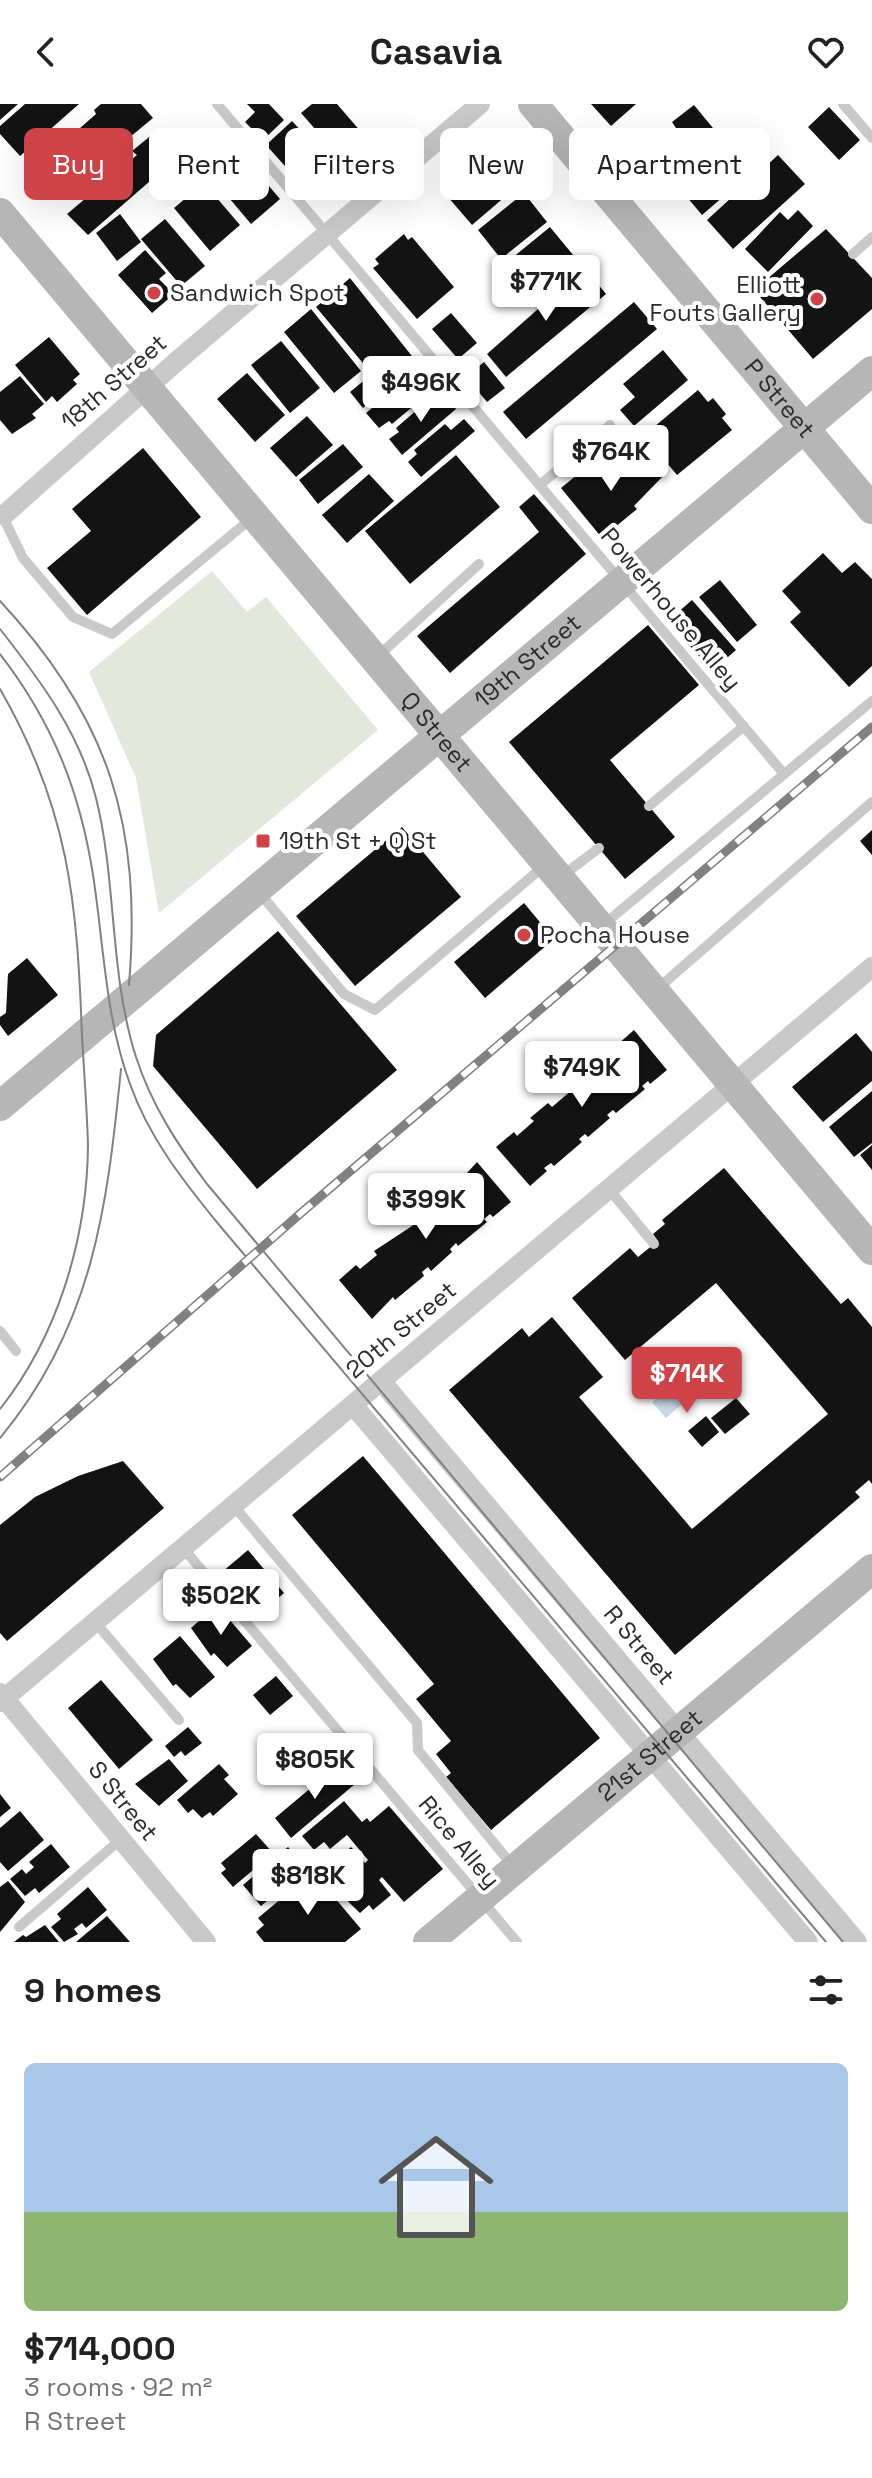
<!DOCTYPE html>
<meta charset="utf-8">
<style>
body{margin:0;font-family:"Space Grotesk",sans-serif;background:#f6f6f6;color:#222;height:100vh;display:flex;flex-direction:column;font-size:30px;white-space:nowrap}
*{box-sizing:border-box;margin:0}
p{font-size:26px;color:#767676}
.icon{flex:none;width:44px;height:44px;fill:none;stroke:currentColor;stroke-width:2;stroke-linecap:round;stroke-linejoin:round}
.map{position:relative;height:1838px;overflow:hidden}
.details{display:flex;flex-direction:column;background:#fff;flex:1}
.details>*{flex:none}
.banner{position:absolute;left:24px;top:24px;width:824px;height:72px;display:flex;gap:16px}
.price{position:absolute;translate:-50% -68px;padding:0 18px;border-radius:8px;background:#fff;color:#222;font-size:26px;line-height:52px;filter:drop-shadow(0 2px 4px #0008)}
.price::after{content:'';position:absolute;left:50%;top:48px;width:24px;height:18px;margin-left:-12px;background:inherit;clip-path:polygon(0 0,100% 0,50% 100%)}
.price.selected{background:#ce4348;color:#fff}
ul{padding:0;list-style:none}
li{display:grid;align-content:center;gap:16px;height:424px;padding:0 24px}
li+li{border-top:2px solid #e0e0e0}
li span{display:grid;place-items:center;height:248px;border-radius:12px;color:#555}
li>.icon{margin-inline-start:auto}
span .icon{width:144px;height:144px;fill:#fffc;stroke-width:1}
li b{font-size:34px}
h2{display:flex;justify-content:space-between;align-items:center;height:96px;padding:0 24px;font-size:34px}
.chip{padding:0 28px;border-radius:12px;background:#fff;box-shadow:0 8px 32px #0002;font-size:28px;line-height:72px}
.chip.selected{background:#ce4348;color:#fff}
header{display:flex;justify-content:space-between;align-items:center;height:104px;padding:0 24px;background:#fff;font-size:36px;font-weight:600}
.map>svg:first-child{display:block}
</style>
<header><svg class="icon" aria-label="back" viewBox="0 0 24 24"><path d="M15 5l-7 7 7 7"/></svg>Casavia<svg class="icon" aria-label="heart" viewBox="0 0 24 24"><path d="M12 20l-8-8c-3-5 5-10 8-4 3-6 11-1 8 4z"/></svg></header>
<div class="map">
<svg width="872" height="1838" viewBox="0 0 872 1838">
<rect width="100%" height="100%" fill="#fff"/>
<!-- green -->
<path fill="#e2e8db" d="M212,467L247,508L266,493L378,626L159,809L136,674L89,568Z"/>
<!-- water -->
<path fill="#c9dae6" d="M712,1248L726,1265L701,1285L696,1280L679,1294L683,1299L666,1314L652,1298Z"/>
<!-- building -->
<path fill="#131313" d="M0,0H18L0,16Z
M25,0H79L20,52L0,30V22Z
M101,0H141L153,14L59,92L28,55L67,26L71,32L96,10L94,6Z
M247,0H269L284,16L263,36L245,18L255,8Z
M312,0H337L362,29L337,50L301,9Z
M591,0H636L611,22Z
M694,1L722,35L679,70L655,41L676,24L672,18Z
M829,3L860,36L839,56L808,23Z
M292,17L330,58L303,82L266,41Z
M159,25L180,51L88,131L67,110L137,51L132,47Z
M746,33L766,56L702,111L681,86Z
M778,51L805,80L733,145L707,116Z
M494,55L514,85L472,121L448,93L464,79L462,76Z
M248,57L280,95L251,120L219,82Z
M204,79L240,121L210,147L174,104Z
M524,89L547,118L501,155L478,126Z
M798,106L813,122L768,168L745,145L780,108L788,116Z
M120,110L141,138L117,157L96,129Z
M165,115L205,162L181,182L141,135Z
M550,123L583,163L565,178L559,170L547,179L553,187L534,202L501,163Z
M826,125L872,174V205L813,255L754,186Z
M404,130L408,136L412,133L454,183L417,215L373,164L379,160L375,155Z
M145,146L166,169L159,175L174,190L152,209L118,171Z
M588,168L606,190L506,273L487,250L572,175L575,179Z
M350,174L415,256L401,267L406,274L375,300L372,296L363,304L350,288L372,270L316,203Z
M634,198L657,225L526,335L503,308Z
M311,205L361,267L334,289L284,228Z
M451,209L477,239L458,255L432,225Z
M49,233L80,270L73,276L77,280L57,298L52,292L46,298L15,261Z
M281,237L320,284L290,309L251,261Z
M663,246L688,276L634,322L620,306L635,293L623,280Z
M484,258L505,284L487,298L466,273Z
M421,264L431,277L418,288L423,294L392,320L389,317L379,324L366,309Z
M247,269L285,311L255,338L217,295Z
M20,272L44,300L32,310L36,314L12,330L0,316V288Z
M698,286L708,298L713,294L726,310L722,314L732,326L677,371L655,345L659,342L648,328Z
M446,292L456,305L402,351L389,335L399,328L396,324L426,298L432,304Z
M307,312L333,341L296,373L270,344Z
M464,315L475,327L421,373L408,358L417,350L414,346L445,320L451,326Z
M343,340L363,363L318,400L299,376Z
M143,344L201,413L87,511L47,464L91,427L72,405Z
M647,350L664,371L634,402L637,405L602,434L561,384L595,356L613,378Z
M456,351L500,403L410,480L365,427Z
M369,370L394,397L347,439L322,411Z
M534,390L586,450L450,569L417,532L539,428L519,403Z
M823,449L842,469L855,458L872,475V562L849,583L790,518L801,508L782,487Z
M720,476L757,521L737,538L699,493Z
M692,496L736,546L712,567L668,517Z
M648,521L699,581L610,656L675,733L625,775L509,638Z
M402,723L461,793L355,882L296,812Z
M872,726V751L860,737Z
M524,799L554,835L485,894L454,858Z
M278,827L397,966L257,1085L153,962L156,931Z
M27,854L58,891L8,932L0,921V913L6,909L8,870Z
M634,926L667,966L650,980L648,977L642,982L645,985L616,1009L613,1006L607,1011L610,1014L588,1033L585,1030L579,1035L582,1038L554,1062L551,1059L544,1064L547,1067L530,1082L496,1043L514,1028L517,1032L534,1017L530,1014L548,999L552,1003L586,974L582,970L620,945L617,941Z
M856,929L872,948V977L823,1018L792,983Z
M872,987V1039L854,1053L829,1023Z
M872,1041V1066L860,1051Z
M477,1058L511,1098L493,1113L490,1110L484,1115L487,1118L458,1142L456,1139L450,1145L452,1148L431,1167L428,1163L422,1168L424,1172L395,1196L393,1193L372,1215L339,1176L356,1161L360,1165L377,1151L374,1147L412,1122L428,1107L425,1103L442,1088L446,1092Z
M724,1064L841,1200L848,1194L872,1223V1380L869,1376L855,1388L860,1393L675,1551L449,1286L522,1224L529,1233L552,1213L603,1273L579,1293L692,1425L828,1310L716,1179L625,1256L572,1194L630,1144L638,1153L654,1140L658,1137L653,1130L665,1120L662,1116Z
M736,1294L750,1310L725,1330L711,1314Z
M706,1312L719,1328L702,1343L688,1327Z
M363,1352L600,1634L491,1726L446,1673L451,1669L436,1650L451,1637L416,1595L434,1580L292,1411Z
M123,1357L164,1404L7,1537L0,1529V1421L35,1393L78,1372Z
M248,1446L284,1489L258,1511L222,1468Z
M217,1501L252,1542L227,1563L214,1549L211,1552L191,1524Z
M180,1532L215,1573L190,1594L176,1580L173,1582L153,1555Z
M276,1572L293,1592L270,1611L253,1591Z
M101,1576L153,1636L119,1665L68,1604Z
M188,1623L202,1639L185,1652L181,1647L174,1653L165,1642Z
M169,1655L188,1677L159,1702L135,1680Z
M219,1660L229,1671L224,1675L238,1690L213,1712L210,1708L202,1714L193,1705L188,1709L177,1696Z
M338,1661L355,1680L291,1734L275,1714Z
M0,1690L11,1704L0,1713Z
M344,1697L362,1718L367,1714L370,1718L389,1702L443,1765L404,1798L382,1773L379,1776L391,1791L373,1806L369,1801L360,1809L331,1781L334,1778L324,1766L351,1743L365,1759L368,1756L347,1731L330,1745L324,1738L314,1746L302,1732Z
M20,1707L44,1736L8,1767L0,1758V1724Z
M256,1730L273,1749L233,1783L221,1769L226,1765L221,1759Z
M51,1740L70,1763L39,1789L35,1784L25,1792L10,1775L22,1765L26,1770L34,1763L29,1758Z
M288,1743L306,1764L261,1802L243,1781Z
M313,1768L361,1825L345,1838H264L256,1828L264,1821L258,1814Z
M8,1777L25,1798L0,1828V1783Z
M88,1783L107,1806L86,1824L82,1819L74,1825L78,1830L64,1838L51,1823L61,1815L57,1810Z
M107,1812L130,1838H76Z
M45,1821L59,1838H14L23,1831L26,1833Z"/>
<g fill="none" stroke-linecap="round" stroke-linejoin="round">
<!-- service -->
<path stroke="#c9c9c9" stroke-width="10" d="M217,0L784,670
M843,0L872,34
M853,150L872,133
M540,381L610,321
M2,411L23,454L73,513L112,530L253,413
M377,553L479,460
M649,702L744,622
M562,772L599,744
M258,787L344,890L375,906L545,761
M603,821L872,597
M656,886L872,698
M609,1085L654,1140
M0,1227L16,1247
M233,1401L417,1619L418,1646L512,1761
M183,1444L517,1838
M95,1518L179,1616
M19,1823L120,1736"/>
<!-- minor -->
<path stroke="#c9c9c9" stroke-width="20" d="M4,411L177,257L480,0
M381,1277L857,1838
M353,1301L808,1838
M0,1589L206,1838
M0,1598L872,863"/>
<!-- secondary -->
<g stroke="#b6b6b6" stroke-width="30">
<path id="s1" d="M533,0L872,405"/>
<path id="s2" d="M0,109L872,1146"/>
<path id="s3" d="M0,1002L872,267"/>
<path id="s4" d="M428,1838L872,1465"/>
</g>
<!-- tram -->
<path stroke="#818181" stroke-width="2" d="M0,497C110,615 142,723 129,881
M0,525C40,576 80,629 96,694C117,778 109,869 136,953C151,1000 177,1040 207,1080L843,1838
M0,550C52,617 80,687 93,771C104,841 105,912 130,980C149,1034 184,1078 220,1122L826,1838
M0,585C69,705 77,797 82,932C84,968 87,1005 88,1042C87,1134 58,1232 0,1305
M0,1334C93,1222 107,1104 121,965"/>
<!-- rail casing -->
<g stroke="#818181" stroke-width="9">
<path id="rail" d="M0,1373L301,1109L872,623"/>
</g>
<!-- rail -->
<use href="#rail" stroke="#fff" stroke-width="6" stroke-dasharray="18" stroke-linecap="butt"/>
</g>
<!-- markers -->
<g fill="#ce4348" stroke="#fff" stroke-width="3">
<circle cx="154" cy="189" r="8"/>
<circle cx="817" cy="195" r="8"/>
<rect x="255" y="729" width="16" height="16" rx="4"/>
<circle cx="524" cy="831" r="8"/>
</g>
<g text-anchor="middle" stroke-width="8" stroke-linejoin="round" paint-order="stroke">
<!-- poi labels -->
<g font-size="24" fill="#2c2c2c" stroke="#fff" text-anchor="start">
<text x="801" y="189" text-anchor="end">Elliott<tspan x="801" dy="28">Fouts Gallery</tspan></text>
<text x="170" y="197">Sandwich Spot</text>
<text x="279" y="745">19th St + Q St</text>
<text x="540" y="839">Pocha House</text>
</g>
<!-- street labels -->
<g font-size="24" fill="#2c2c2c" stroke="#fff">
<text transform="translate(114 278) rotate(-41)" y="8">18th Street</text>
<text dy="8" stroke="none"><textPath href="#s1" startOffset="384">P Street</textPath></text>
<text transform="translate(671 505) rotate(50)" y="8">Powerhouse Alley</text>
<text dy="8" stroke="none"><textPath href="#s3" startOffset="690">19th Street</textPath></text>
<text dy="8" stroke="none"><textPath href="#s2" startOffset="678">Q Street</textPath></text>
<text transform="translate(401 1226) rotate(-40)" y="8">20th Street</text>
<text transform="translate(639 1541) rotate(50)" y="8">R Street</text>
<text dy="8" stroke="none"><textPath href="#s4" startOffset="290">21st Street</textPath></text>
<text transform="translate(123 1697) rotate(51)" y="8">S Street</text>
<text transform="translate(459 1738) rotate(50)" y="8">Rice Alley</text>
</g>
</g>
</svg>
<b class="price" style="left:546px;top:219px">$771K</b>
<b class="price" style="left:421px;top:320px">$496K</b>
<b class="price" style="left:611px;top:389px">$764K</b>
<b class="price" style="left:582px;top:1005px">$749K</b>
<b class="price" style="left:426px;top:1137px">$399K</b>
<b class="price selected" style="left:687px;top:1311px">$714K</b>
<b class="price" style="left:221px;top:1533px">$502K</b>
<b class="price" style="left:315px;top:1697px">$805K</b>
<b class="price" style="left:308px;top:1813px">$818K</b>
<div class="banner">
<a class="chip selected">Buy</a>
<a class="chip">Rent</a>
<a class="chip">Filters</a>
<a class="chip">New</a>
<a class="chip">Apartment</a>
</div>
</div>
<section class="details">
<h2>9 homes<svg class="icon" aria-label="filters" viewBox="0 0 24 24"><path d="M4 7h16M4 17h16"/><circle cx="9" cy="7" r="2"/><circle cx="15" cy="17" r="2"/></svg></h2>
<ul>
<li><span style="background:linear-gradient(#a9c7e8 60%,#8fb573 0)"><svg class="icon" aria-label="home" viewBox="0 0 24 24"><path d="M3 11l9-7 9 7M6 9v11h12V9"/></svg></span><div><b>$714,000</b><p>3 rooms · 92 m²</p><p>R Street</p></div></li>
</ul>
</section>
